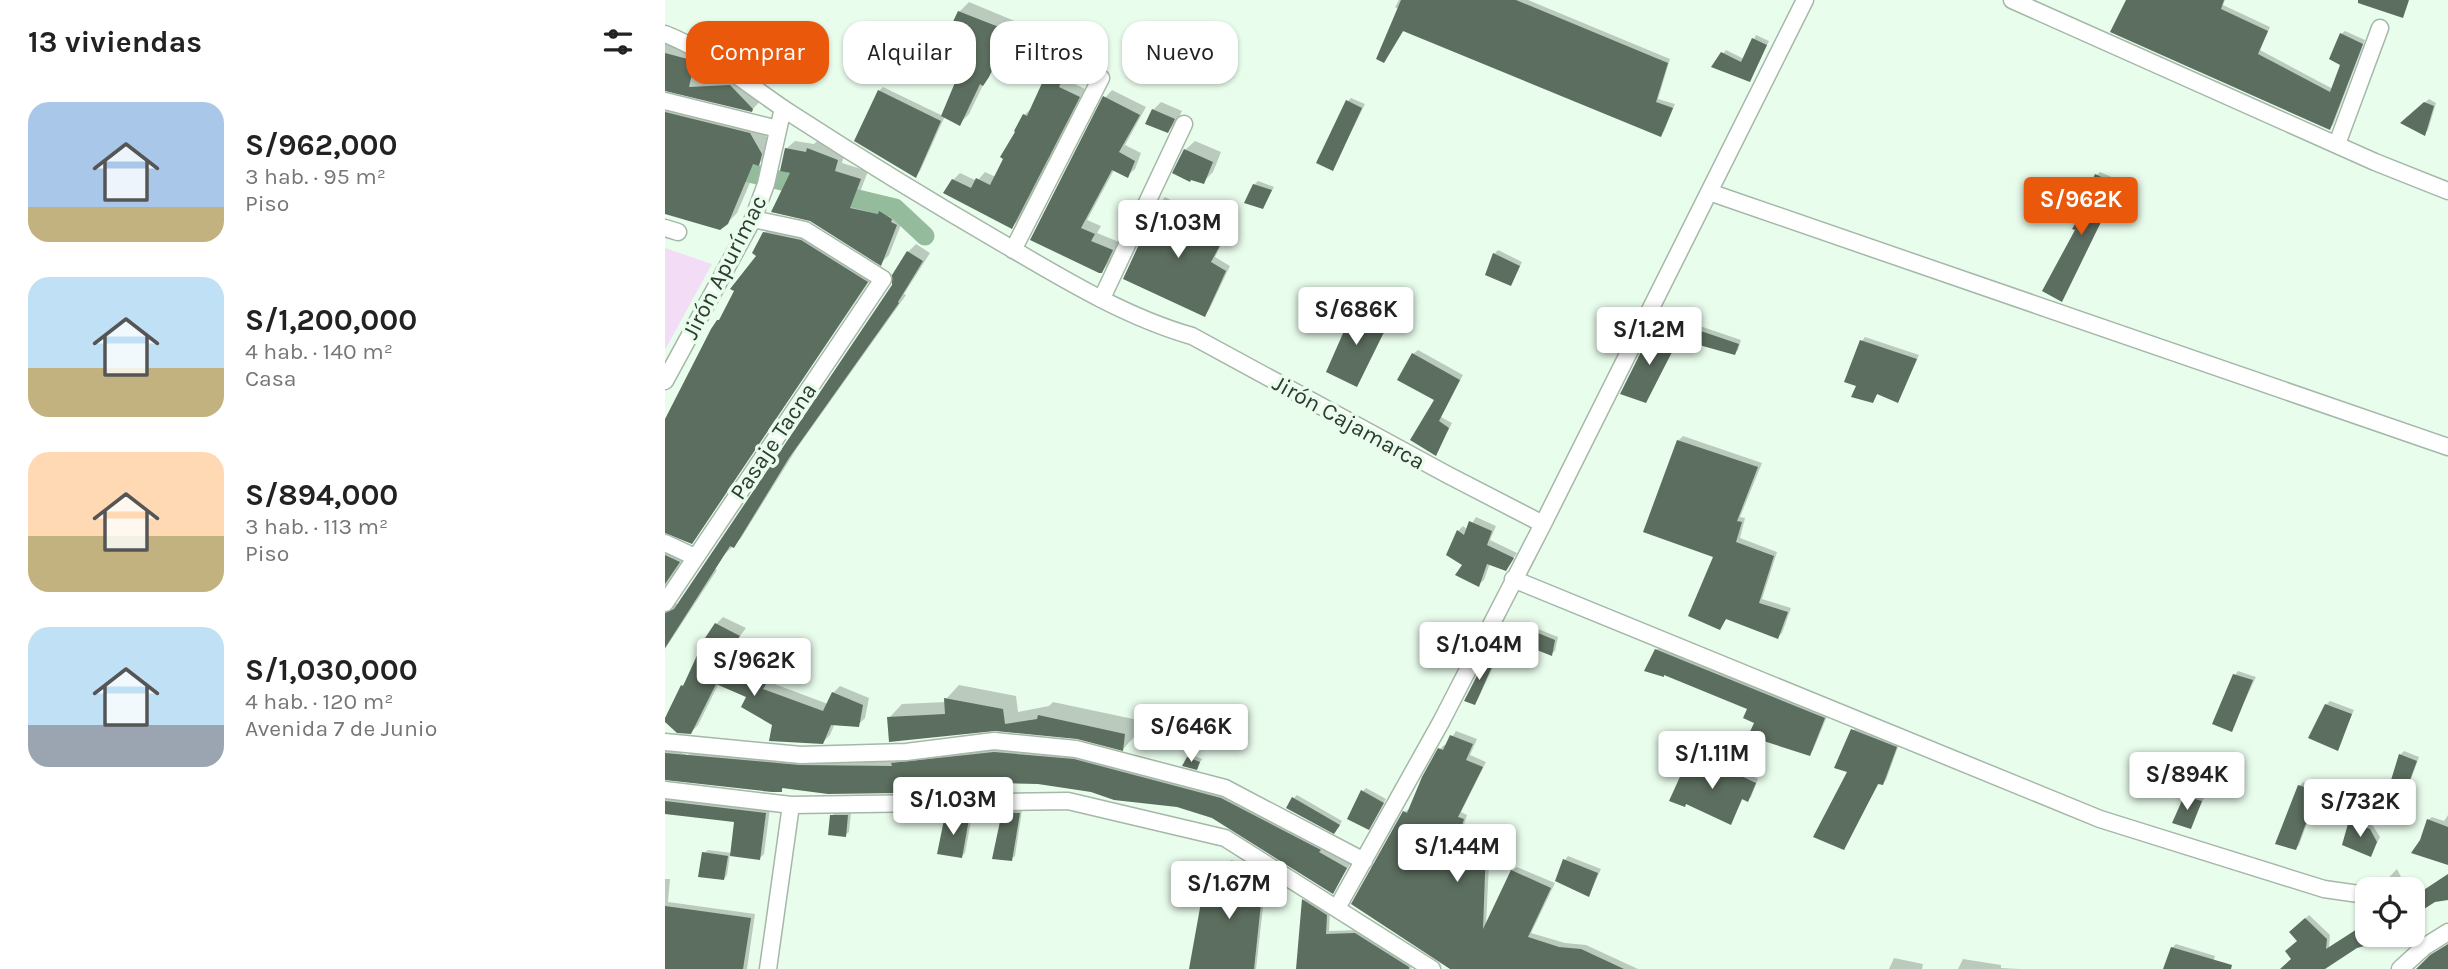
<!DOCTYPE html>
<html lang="es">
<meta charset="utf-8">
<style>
body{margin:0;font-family:Karla,sans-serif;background:#f2f2f2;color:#222;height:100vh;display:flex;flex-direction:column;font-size:26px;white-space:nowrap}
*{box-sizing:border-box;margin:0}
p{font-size:23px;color:#767676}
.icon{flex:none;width:38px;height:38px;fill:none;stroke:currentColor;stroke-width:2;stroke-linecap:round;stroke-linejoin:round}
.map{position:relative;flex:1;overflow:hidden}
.details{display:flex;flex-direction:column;background:#fff;width:665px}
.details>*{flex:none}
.hud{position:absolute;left:21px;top:21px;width:665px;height:63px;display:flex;gap:14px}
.controls{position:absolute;left:1690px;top:877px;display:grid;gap:14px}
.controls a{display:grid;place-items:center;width:70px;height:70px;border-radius:14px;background:#fff;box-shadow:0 2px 5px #0004;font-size:35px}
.price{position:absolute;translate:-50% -60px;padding:0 16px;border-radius:7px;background:#fff;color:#222;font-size:23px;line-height:46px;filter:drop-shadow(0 2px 4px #0008)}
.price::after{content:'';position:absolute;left:50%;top:42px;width:21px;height:16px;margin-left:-10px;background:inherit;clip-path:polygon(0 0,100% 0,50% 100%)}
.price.active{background:#ea580c;color:#fff}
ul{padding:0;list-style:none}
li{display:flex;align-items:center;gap:21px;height:175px;padding:0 28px}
li span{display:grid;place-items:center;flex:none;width:196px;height:140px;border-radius:21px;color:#555}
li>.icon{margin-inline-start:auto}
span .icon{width:84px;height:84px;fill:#fffc;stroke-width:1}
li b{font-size:30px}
h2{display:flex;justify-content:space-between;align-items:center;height:84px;padding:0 28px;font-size:30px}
.tag{padding:0 24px;border-radius:21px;background:#fff;box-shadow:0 2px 5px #0004;font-size:24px;line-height:63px}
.tag.active{background:#ea580c;color:#fff}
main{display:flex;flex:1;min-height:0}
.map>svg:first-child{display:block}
</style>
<main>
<section class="details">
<h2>13 viviendas<svg class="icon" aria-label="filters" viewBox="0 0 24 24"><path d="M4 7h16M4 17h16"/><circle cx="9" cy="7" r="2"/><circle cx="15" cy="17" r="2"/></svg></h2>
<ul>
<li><span style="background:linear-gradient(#a9c7e8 75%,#c2b280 0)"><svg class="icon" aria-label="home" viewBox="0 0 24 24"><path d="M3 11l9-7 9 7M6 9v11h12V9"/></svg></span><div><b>S/962,000</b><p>3 hab. · 95 m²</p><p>Piso</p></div></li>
<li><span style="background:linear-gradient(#bfe0f5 65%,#c2b280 0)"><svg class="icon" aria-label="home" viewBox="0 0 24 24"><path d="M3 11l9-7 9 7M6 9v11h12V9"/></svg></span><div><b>S/1,200,000</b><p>4 hab. · 140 m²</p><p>Casa</p></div></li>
<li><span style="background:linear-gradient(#ffd9b3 60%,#c2b280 0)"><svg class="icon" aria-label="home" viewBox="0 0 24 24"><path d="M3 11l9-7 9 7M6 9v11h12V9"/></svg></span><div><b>S/894,000</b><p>3 hab. · 113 m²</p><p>Piso</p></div></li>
<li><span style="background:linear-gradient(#bfe0f5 70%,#9aa5b1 0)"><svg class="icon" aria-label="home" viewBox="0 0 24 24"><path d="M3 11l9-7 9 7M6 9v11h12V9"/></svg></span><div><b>S/1,030,000</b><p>4 hab. · 120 m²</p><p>Avenida 7 de Junio</p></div></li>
</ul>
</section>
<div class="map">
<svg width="1783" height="969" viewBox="0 0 1783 969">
<rect width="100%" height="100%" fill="#e9fded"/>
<!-- green -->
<path fill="#f3ddf6" d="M0,248L47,264L0,350Z"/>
<!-- shadow -->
<path fill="#0003" d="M734,0H863L1005,59L993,99L1010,104L999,131L996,134L739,30L722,57L734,9L730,7Z
M1463,0H1560L1558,5L1605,27L1595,50L1668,89L1677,64L1676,34L1680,31L1700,40L1668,125L1665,128Z
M304,2L352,22L333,65L320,81L304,114L295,123L280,116L255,171L251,175L214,91L218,87L278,116L297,72L294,12Z
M1091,35L1104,41L1085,80L1058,54L1061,50L1079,59Z
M0,40L38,53L32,78L74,77L97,99L87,110L0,90Z
M397,53L410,60L400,79L420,89L354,220L346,227L288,180L295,173L312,181L320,172L331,177L351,130L359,115L367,108L389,60Z
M447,90L481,107L460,145L476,153L470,169L462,176L449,170L422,220L436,226L432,233L454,242L444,263L437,271L367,239L440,98Z
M0,96L94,124L106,144L103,155L93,164L72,213L62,223L0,211Z
M686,98L700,104L668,169L683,101Z
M1764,99L1771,103L1763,130L1760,134L1738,122Z
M496,102L517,111L511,123L503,131L488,110Z
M130,141L149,144L152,141L180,152L177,163L203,171L192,200L222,206L223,205L234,211L233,213L239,217L224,255L216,263L127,172L121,149Z
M530,141L556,152L548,172L538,182L526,178L520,150Z
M1435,172L1456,181L1397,299L1429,197L1432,175Z
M593,181L609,187L598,207L589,185Z
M500,197L563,231L550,257L565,266L544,310L539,315L460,278L496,202Z
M105,227L142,235L208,276L28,540L0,525V422L94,256L99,233Z
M251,244L265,253L239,294L241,295L132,448L76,538L57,557L228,285L243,252Z
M833,250L857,262L846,284L829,254Z
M695,303L715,312L718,324L722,326L692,385L691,307Z
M1020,321L1076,340L1073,350L1070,353L1015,338L981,401L988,331L992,327L1012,335Z
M1200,337L1254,355L1233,401L1213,393L1207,401L1193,384L1197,341Z
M753,350L798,375L776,417L787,423L771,454V399L748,354Z
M1018,436L1097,463L1075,517L1080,518L1075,538L1112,552L1097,599L1126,608L1117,633L1113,637L1062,618L1054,628L1050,556L1013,441Z
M811,517L831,526L825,540L852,553L842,568L825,563L819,580L814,584L799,565L783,555L793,531L798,526L803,530Z
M0,545L21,555L0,586Z
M43,566L52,570L0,649V598L4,603L14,604Z
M58,617L81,628L60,656L108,674L104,682L163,704L168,693L175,686L204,698L200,718L193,725L170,723L165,735L158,742L109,725L84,696L54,683L33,725L26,732L17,686L23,680L51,624Z
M868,627L893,637L890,651L886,654L864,630Z
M995,647L1163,714L1148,750L1145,754L1091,723L1084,708L1000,674L991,650Z
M826,655L832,658L813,699L809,703L801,700Z
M1573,671L1591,677L1566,730L1570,675Z
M294,685L351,696L353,712L384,706L388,702L473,720L471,735L458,749L413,737L224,718L237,704L281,702V699Z
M1665,701L1689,710L1672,749L1661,705Z
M1191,726L1234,744L1221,780L1217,784L1214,783L1178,848L1185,770L1171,767Z
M791,731L812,739L805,755L821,762L796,812L802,815L797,831L825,843L821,925L847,871L852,867L890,883L866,933L900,943L921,945L973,969H786L739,812L746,808L775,749L779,745H782Z
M0,748L23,755L27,751L141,761L230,762L233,759L335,748L415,755L561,794L686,863L668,891L548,817L512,805L374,782L246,779L236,791L119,787L116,790L0,779Z
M1739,751L1754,757L1733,815L1730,818L1735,755Z
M527,755L537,759L531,768L523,758Z
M1028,756L1054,766L1058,762L1093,779L1086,797L1083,800L1078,798L1066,822L1024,760Z
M1638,782L1655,788L1634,845L1630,849L1635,786Z
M701,788L721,799L707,824L698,791Z
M1524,794L1539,798L1525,827L1521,797Z
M0,795L105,808L99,854L95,858L65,854L62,875L59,879L39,853L43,850L67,853L71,820L0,812Z
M632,795L677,821L673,828L629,798Z
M342,810H357L350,856L346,859L338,813Z
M170,812H186L184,832L180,835L167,816Z
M285,812L307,816L300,853L297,856L281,816Z
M1783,815V862L1757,841L1763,820L1767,817L1779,821Z
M1689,817L1708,826L1715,837L1706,855L1686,821Z
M903,856L936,869L924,895L893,880L900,860Z
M583,859L602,872L591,969H526L541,881L545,877L561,879L563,863L566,860L579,863Z
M1732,869L1742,889H1713L1729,872Z
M0,879H5L3,902L90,914L82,969H0Z
M642,897L665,912L664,931L694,930L747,963L746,969H633L639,900Z
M1644,915L1665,935L1664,948L1703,934H1713L1656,969H1617L1628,959L1634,940L1627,932Z
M1511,944L1550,956L1546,969H1500L1507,948Z
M1229,958L1258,964L1257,969H1224Z
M1298,959L1336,965V968L1355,969H1293Z"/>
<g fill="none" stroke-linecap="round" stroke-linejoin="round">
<!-- canal -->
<path stroke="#94bb9b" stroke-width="19" d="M59,167L230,208L260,236"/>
</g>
<!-- building -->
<path fill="#5c6e5f" d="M736,0H851L1003,63L991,102L1008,108L996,137L738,31L719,63L711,59Z
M1461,0H1559L1556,9L1603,31L1593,54L1665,92L1675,65L1664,59L1675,33L1698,44L1665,130L1445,32Z
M1693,0H1744L1738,18L1693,3Z
M293,11L344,31L324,77L318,86L315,84L295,126L276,116L294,73L269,62Z
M1087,38L1102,45L1085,82L1046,67L1056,52L1076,62Z
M0,53L30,61L24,87L65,85L88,109L87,112L0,91Z
M388,59L404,67L394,87L415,97L347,229L278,193L287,179L306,188L311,178L325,185L338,159L335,157L350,132L349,131L358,114L362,116Z
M213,90L276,121L251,178L189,141Z
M438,96L475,115L454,152L470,161L463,178L447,170L416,228L430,234L426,241L448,250L437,273H434L365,240Z
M681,100L697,108L668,171L651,163Z
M1759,102L1769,106L1760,136L1735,123Z
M487,109L510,119L503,133L480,124Z
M0,112L85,133L97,154L94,166L88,164L63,224L55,230L0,214Z
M120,148L141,152L142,148L173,160L170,171L196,179L185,208L213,214L214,211L227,219L226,222L232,225L216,266L145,221L106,212L125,173L115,171Z
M519,149L548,162L539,184L526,180L525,182L507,173Z
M1430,174L1454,185L1397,302L1377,291L1410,230L1407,229L1426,198L1421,195Z
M588,184L607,190L598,209L579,203Z
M494,201L560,236L546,262L561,271L540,317L458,279Z
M98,232L136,240L203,282L27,544L0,533V419L46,329L52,320H54L69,291L65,289L91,256L87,253Z
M242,251L258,261L233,302L234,303L124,458L69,548L65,546L0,648V613L9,609L227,285V275Z
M828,253L855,266L846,286L820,275Z
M690,306L712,316L715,327L720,330L692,387L661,372Z
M1015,324L1074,344L1070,355L1009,338Z
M987,330L1013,340L981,403L955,394Z
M1195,340L1252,359L1233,403L1212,394L1208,403L1186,397L1191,386L1179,382Z
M747,353L795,380L774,421L784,428L771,456L745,440L769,400L732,380Z
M1012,440L1093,467L1072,521L1077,522L1071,542L1109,556L1094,603L1123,612L1113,639L1061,619L1055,630L1023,616L1048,557L978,532Z
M804,521L827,531L822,545L849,558L841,571L822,564L814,587L790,575L797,565L781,555L792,530L799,535Z
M0,555L15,562L0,584Z
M50,623L75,636L55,663L103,681L98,689L158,711L167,692L198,705L194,727L166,725L158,744L104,741L107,725L76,707L81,697L51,684L26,734L12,733L0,722V718L16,685L18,686L40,638Z
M863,629L890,640L887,656L854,643Z
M990,649L1160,718L1145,756L1083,736L1089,723L1078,718L1082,709L999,675V677L979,671Z
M821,658L829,662L810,705L799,701Z
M1568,674L1588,680L1567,732L1547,724Z
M279,698L338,709L340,724L372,719L373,715L460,734L458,751L412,739L330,731L224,742L222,717L280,714Z
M1660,704L1687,714L1673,751L1643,738Z
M1186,729L1232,747L1218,785L1213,784L1179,850L1148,837L1182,772L1169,768Z
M785,735L808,744L801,760L818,767L793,817L799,819L794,835L821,847L818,929L846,870L886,888L863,937L894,947L916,949L959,969H785L686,904L738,811L742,813L757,777L773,748L778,750Z
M329,752L409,759L556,798L656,850L654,852L682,868L668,894L547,818L512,807L449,800L426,792L373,784L243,781V785H237L236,793L163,794L117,788V792H107L0,780V753L135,765L227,766L226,763Z
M1734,754L1752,761L1730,820L1715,816Z
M522,757L535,762L532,770L517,766Z
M1023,759L1051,770L1053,765L1091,783L1083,802L1077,799L1066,825L1021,804L1020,807L1004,801Z
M1633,785L1653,791L1631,850L1610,844Z
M696,790L719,803L704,830L682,819Z
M1519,796L1537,801L1526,829L1507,823Z
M627,797L675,825L669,834L621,808Z
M0,801L101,813L95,860L65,856L69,822L0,814Z
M337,812L355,813L347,861L327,859Z
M165,815H183L181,837L163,835Z
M280,815L304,819L297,858L272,854Z
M1762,819L1783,827V865L1746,853L1755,840Z
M1684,820L1705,829L1712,842L1706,857L1677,845Z
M37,852L63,856L59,880L33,877Z
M898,859L933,873L924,897L890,881Z
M561,862L576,866L578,862L599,875L589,969H524L540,880L559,883Z
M1783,874V900L1770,902L1748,916V897Z
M637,899L662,915L661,934L690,933L744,967V969H631Z
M0,906L86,918L78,969H0Z
M1640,918L1662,939L1661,949L1703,922V945L1692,948L1660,969H1615L1626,959L1620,951L1632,941L1624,932Z
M1783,944V969H1751L1765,955Z
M1506,947L1567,965L1566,969H1498Z"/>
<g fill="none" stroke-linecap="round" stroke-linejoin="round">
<!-- minor casing -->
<g stroke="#a5b7a8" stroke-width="19">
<path id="minor" d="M1347,0L1710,162L1783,191
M0,34C46,52 84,86 125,113C196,159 268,203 342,246C400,280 461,317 527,336L783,475L878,524
M0,101L113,129
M1672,144L1715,28
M1044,192L1783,447
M0,228L13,232
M348,250L436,78
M437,298L519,124
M0,381L88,219L101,184L118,108
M0,543L30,557
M848,579L1435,819L1659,889L1701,895
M0,603L218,279L140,230L88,219
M0,742L136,755L241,752L329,741L411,749L560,788L699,861
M0,790L126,805L403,801L560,838L767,969
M672,908L776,722L878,524L1140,0
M103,969L126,805
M1735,969L1759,947L1783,932"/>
</g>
<!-- minor -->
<use href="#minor" stroke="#fff" stroke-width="16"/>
</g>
<g text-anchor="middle" stroke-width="7" stroke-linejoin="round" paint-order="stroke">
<!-- street labels -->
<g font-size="23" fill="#313932" stroke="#e9fded">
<text transform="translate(59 267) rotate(-63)" y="8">Jirón Apurímac</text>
<text transform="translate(684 422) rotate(29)" y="8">Jirón Cajamarca</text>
<text transform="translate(108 441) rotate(-56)" y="8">Pasaje Tacna</text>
</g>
</g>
</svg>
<div class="controls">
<a><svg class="icon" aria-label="locate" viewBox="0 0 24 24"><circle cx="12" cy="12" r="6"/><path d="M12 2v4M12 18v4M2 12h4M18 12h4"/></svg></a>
</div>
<b class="price active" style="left:1416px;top:237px">S/962K</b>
<b class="price" style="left:513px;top:260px">S/1.03M</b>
<b class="price" style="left:691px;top:347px">S/686K</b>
<b class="price" style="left:984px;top:367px">S/1.2M</b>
<b class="price" style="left:814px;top:682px">S/1.04M</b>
<b class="price" style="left:89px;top:698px">S/962K</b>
<b class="price" style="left:526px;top:764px">S/646K</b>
<b class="price" style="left:1047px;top:791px">S/1.11M</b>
<b class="price" style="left:1522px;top:812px">S/894K</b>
<b class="price" style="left:288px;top:837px">S/1.03M</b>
<b class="price" style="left:1695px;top:839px">S/732K</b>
<b class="price" style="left:792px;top:884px">S/1.44M</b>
<b class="price" style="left:564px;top:921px">S/1.67M</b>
<div class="hud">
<a class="tag active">Comprar</a>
<a class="tag">Alquilar</a>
<a class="tag">Filtros</a>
<a class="tag">Nuevo</a>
</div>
</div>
</main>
